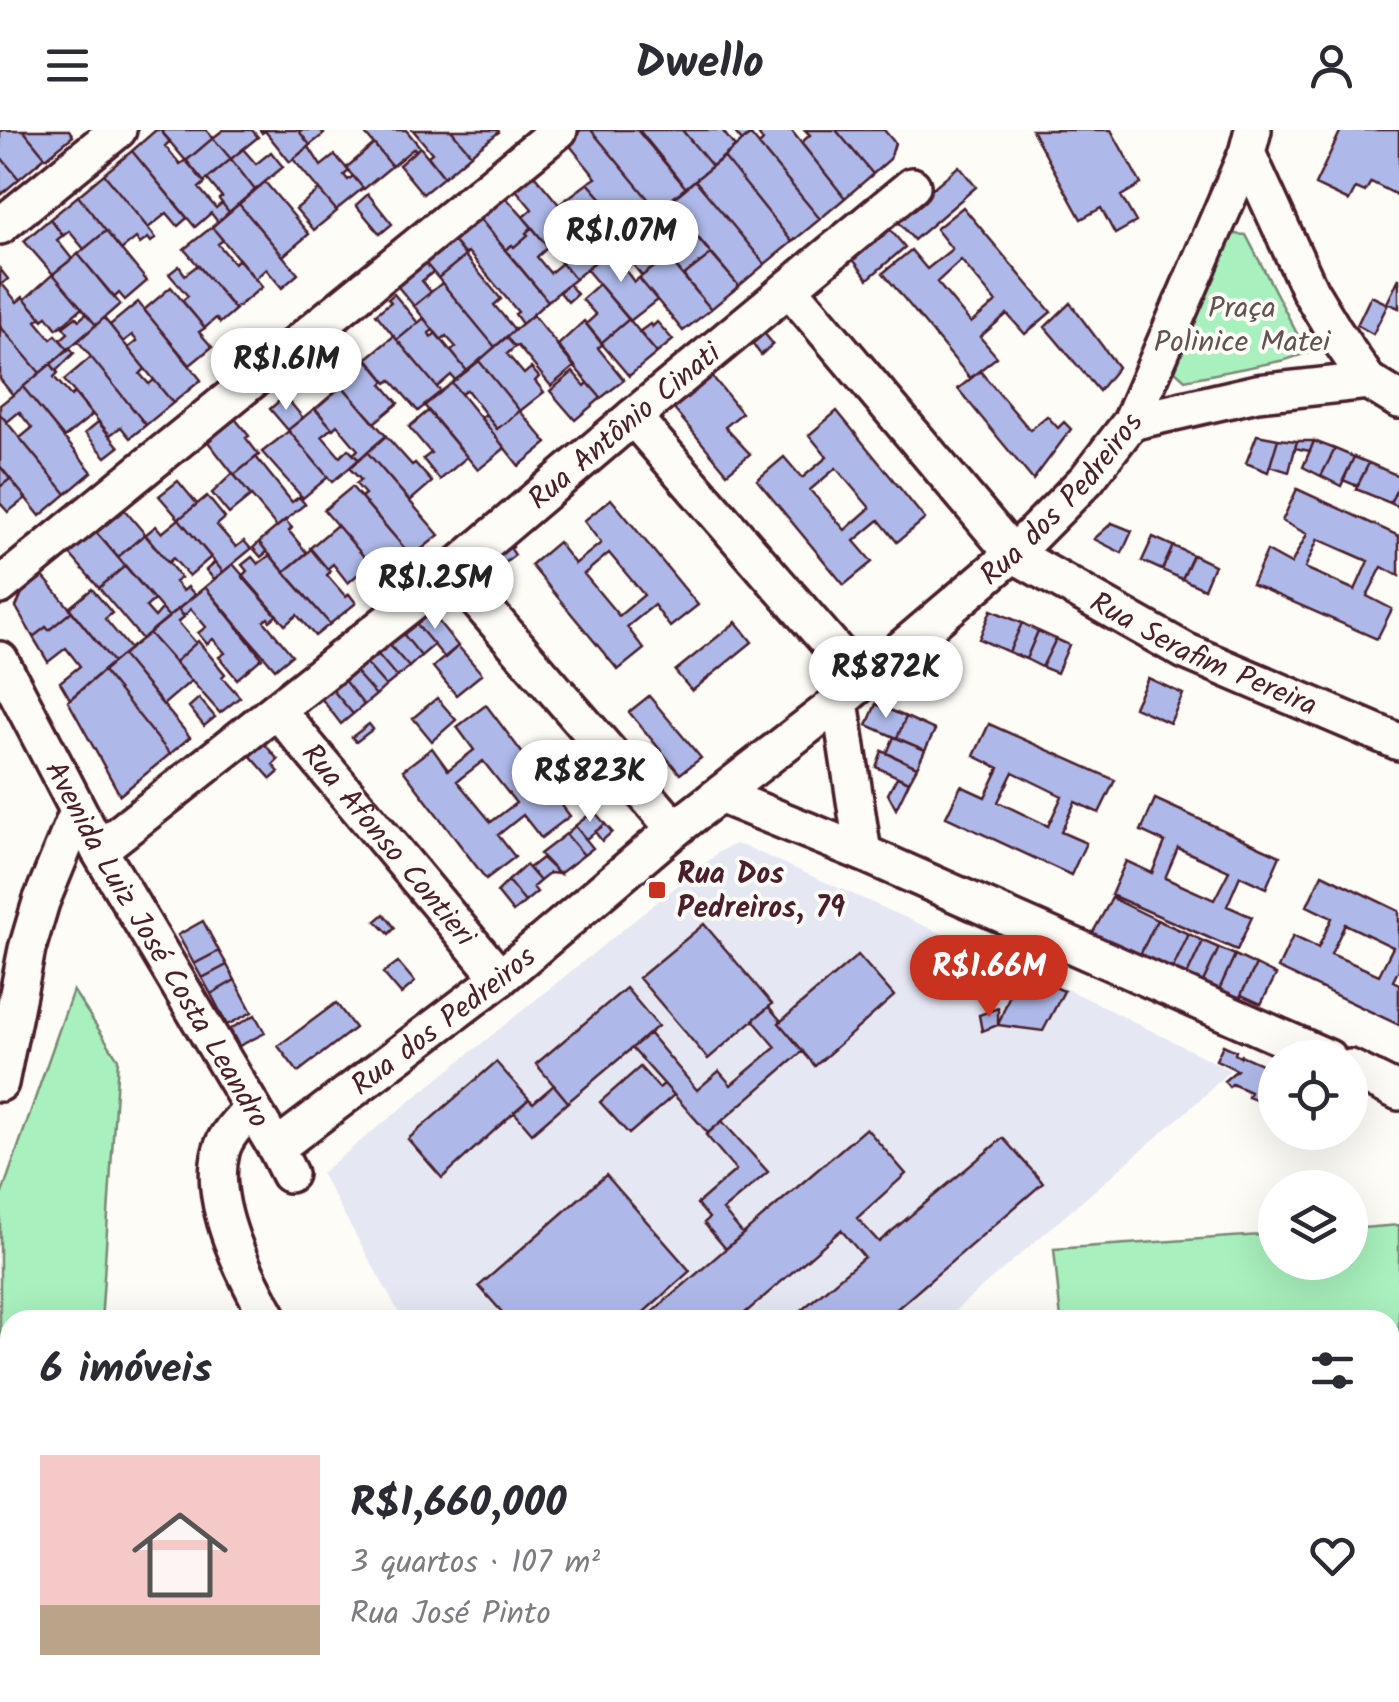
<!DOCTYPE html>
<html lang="pt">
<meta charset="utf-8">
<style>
body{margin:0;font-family:Kalam,sans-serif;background:#f7f7f7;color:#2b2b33;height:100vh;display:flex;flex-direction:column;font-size:38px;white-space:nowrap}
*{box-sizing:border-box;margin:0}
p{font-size:32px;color:#7c7c81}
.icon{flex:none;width:55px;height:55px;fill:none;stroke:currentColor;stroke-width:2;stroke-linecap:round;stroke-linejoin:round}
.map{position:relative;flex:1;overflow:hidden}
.panel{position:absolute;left:0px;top:1180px;width:1400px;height:392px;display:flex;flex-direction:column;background:#fff;border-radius:30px 30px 0 0;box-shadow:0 10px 40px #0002}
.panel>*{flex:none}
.fabs{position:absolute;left:1258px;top:910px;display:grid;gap:20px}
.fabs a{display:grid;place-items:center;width:110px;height:110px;border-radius:50%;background:#fff;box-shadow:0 10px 40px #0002;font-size:50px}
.price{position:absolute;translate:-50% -85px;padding:0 22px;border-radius:35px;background:#fff;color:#222;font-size:32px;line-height:65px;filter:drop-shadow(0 2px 5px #0008)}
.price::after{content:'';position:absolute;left:50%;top:60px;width:30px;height:22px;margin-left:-15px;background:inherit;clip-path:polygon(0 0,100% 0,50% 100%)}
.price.selected{background:#c8321e;color:#fff}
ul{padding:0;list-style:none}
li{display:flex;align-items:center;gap:30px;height:250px;padding:0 40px}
li span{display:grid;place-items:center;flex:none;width:280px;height:200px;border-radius:0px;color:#555}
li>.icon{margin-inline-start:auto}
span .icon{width:120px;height:120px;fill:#fffc;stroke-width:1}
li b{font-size:42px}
h2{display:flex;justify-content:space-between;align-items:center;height:120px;padding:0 40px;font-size:42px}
header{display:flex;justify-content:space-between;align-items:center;height:130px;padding:0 40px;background:#fff;font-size:45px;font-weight:800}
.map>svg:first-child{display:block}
</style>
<header><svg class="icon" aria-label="menu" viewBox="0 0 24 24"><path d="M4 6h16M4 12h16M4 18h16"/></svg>Dwello<svg class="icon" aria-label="person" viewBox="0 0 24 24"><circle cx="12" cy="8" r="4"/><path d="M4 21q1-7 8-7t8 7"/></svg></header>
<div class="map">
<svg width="1399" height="1572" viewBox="0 0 1399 1572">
<rect width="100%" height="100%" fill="#fdfcf7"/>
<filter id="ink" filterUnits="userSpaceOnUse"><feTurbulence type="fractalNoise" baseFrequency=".01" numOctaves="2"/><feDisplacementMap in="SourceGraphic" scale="20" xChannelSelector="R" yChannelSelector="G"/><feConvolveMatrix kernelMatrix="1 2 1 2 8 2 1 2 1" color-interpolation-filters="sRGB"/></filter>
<g filter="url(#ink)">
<!-- built -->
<path fill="#e5e8f3" d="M735,714L749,718L1084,867L1230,940L1202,968L944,1190H403L321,1043L719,722Z"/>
<!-- green -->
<path fill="#a8f0bd" stroke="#798874" stroke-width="2.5" d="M1235,104L1246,105L1307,223L1285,230L1185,250L1175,241L1228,110Z
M73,860L118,929L102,1178L101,1190H10V1562L178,1563L184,1572H0V1069Z
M1399,1095V1352H1390V1190H1061L1054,1119L1275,1104V1132H1350V1099Z"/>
<!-- building -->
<path fill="#aeb9e9" stroke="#4a1f2b" stroke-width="2.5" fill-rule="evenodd" d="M2,0H23L45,27L19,49L0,26V2Z
M23,0H69L73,6L46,28Z
M156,0H160L170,11L165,16L180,34L186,30L205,53L199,58L216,78L222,73L229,82L218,92L211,83L195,97L132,21Z
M160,0H206L213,8L186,31Z
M223,0H252L258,7L231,29L213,8Z
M260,0H298L310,15L290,32L265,1L262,3Z
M298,0H320L324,4L310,15Z
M362,0H406L420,17L416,21L414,18L392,36Z
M413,0H451L471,24L444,47L428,26L432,23Z
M451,0H498L499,2L471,24Z
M581,0H591L658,81L631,102L617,88L622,83L615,73L610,78L588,53L596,48L567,12Z
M591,0H637L686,58L658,81Z
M639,0H682L712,36L686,58Z
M682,0H722L735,17L712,36Z
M733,0H756L742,11Z
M765,0H791L845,68L820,89L759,15L763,11L759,5Z
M805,0H836L873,44L845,68L801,13L810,5Z
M836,0H884L895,13L890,29L873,44Z
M1032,0H1111L1141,54L1121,66L1136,92L1115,104L1101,78L1081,89Z
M1341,0H1399V66L1371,52L1365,62L1356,58L1349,71L1315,55Z
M750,4L820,89L792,112L724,27Z
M213,8L231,29L204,52L186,31Z
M374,14L392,36L364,59L346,38Z
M309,17L321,36L335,25L349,41L344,45L348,50L353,46L363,58L336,80L293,29Z
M420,17L444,47L423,64L399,35Z
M243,19L256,34L271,22L283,37L255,60L231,29Z
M132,21L187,88L178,96L167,83L148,98L104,44Z
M0,26L19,49L0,65Z
M724,27L792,112L765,134L695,50Z
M231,29L255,60L229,82L219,69L222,67L207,49Z
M959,36L976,57L914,110L896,89Z
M530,40L602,126L575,149L523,87L532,79L512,55Z
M104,44L156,108L151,112L148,108L140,114L136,108L121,120L78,66Z
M695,50L765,134L739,156L668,72Z
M265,52L309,104L283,126L239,74Z
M588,53L631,102L602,126L560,74Z
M319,60L337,81L314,100L296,79Z
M502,63L532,97L526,103L528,105L514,117L512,115L505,120L476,84Z
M368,64L392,94L380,104L356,75Z
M78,66L106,101L84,119L69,101L63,106L50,89Z
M668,72L711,124L683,146L641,94Z
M239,74L298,144L282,158L266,139L255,149L212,97Z
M963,77L1051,182L1025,204L1007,184L980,207L997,227L970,248L883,143L911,120L927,139L952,119L936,99ZM961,130L996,172L971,193L937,152Z
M476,84L548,171L522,194L515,184L518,182L468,122L465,125L449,106Z
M50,89L63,105L57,110L72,129L53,144L24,111Z
M641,94L668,127L642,146L623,122L620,125L613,117Z
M887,96L905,117L868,149L851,127Z
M212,97L223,110L218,114L234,133L239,129L262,157L235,179L184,119Z
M532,97L548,117L537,127L550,143L562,133L575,149L548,171L505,120L512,115L514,117L528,105L526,103Z
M106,101L147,151L125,170L119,163L114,168L78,124Z
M449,106L465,126L438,148L422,129Z
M613,117L629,136L624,138L634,152L639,148L657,170L630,191L586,139Z
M78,124L120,174L96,195L53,144Z
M711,124L739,156L711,179L683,146Z
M465,126L501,169L494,175L515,200L495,217L438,148Z
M668,127L711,179L683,201L639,148Z
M422,129L433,142L422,151L431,162L414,176L394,152Z
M198,135L235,180L220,193L216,188L205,198L182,171L188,166L169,144L179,136L185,145Z
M0,139L8,149L2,154L17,172L23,167L41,187L36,191L51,209L56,205L68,219L40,243L0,196Z
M53,144L82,178L57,199L47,186L43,190L25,169Z
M1399,148V178L1387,173Z
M442,153L495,217L467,241L451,221L456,217L446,206L441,210L414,176Z
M569,154L577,164L568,172L559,161Z
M599,154L629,189L601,213L586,194L596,185L582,169Z
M171,157L205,198L199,202L212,217L190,235L144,180Z
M394,164L418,193L397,210L376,184L391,172L388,169Z
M1371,166L1388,174L1373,204L1357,195Z
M138,172L201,250L173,273L128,218L137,211L132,205L123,212L110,195Z
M1070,173L1118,237L1099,261L1045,197Z
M86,184L96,195L68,219L60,210L68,203L63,197L76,187L79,190Z
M533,185L575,236L551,256L518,216L515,217L506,207Z
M104,188L145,239L140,244L149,254L154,250L173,273L146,295L78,211Z
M424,188L433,200L429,203L431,207L436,203L467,241L455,250L451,245L437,257L397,210Z
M629,189L657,223L629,246L601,213Z
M584,191L603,214L598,218L624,250L601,268L557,216Z
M657,192L673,210L657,223L639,202L650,194L652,197Z
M0,196L40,243L13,265L0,249Z
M764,203L773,214L761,225L752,213Z
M394,206L441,262L418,281L391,250L387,253L367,228Z
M506,207L515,217L507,224L524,244L531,238L539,247L535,251L544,262L520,281L479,231Z
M70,218L74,223L56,241L51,234Z
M361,222L385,251L382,254L398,273L374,293L333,245Z
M91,227L146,295L130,308L121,297L110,305L64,250Z
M479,231L520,281L497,299L467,260L461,264L452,253Z
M51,234L58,243L54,247L71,266L74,263L92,285L64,308L23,257Z
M980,241L1030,300L1047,286L1058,298L1064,292L1071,299L1033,350L958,259Z
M573,242L585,256L588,253L601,268L575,290L550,261Z
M712,246L742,283L725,297L750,324L727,343L673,278Z
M452,253L505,318L478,340L424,275Z
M342,256L386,306L359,330L353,324L358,320L337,295L333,299L315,279Z
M23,257L92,342L66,364L20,308L32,298L19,282L7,292L0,284V275Z
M285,266L303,288L288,300L270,279Z
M315,278L332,298L322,306L340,327L348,319L359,330L332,352L288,300Z
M428,281L467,327L440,350L423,329L431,323L409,297Z
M520,281L547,313L519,336L481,288L485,284L497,299Z
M837,281L925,389L897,412L879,390L854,411L872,432L844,455L757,350L784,327L802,348L827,327L809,305ZM836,338L870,378L845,400L810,360Z
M0,284L66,364L40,386L0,336Z
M232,285L249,306L246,308L259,325L234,345L205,308Z
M98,292L119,317L106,327L85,303Z
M289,301L328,347L303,368L262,322Z
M1257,305L1278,309L1268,342L1246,333Z
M386,306L412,335L415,333L432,352L410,371L367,322Z
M1278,309L1297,311L1289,342L1270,336Z
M1297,311H1314L1310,321L1295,318Z
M1314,311L1335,319L1321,346L1303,337Z
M1335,319L1354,327L1341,356L1321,346Z
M367,322L439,405L412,427L361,367L365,364L356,354L361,350L349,338Z
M256,327L292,372L299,367L305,374L277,397L234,345Z
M1354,327L1369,333L1357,356L1343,350Z
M1369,333L1399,346V355L1390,373L1356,359Z
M0,336L10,349L0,357Z
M233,343L251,366L229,384L212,363Z
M10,349L26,368L8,382L0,373V357Z
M178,351L197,374L179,389L159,366Z
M1399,355V377L1390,373Z
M352,357L412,427L384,450L324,380Z
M1297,359L1399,406V446L1382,437L1367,466L1392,479L1377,509L1252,454L1267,421L1291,434L1307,404L1282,391ZM1318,409L1368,431L1355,460L1305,438Z
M207,366L225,388L217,395L236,417L244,411L251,419L223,442L179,389Z
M611,369L698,475L670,497L654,475L627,497L644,519L618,540L531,435L558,412L575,434L601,413L584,391ZM609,423L644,465L619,486L584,444Z
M122,377L145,404L118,427L94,400Z
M179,389L211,427L189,446L173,428L168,433L145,405L156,396L162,403Z
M285,390L292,398L289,401L307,423L284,442L259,412Z
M1112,393L1132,401L1122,423L1094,409Z
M337,395L384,450L370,461L357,445L348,453L333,434L327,439L310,418Z
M94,400L125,436L99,458L68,422Z
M145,404L181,448L175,452L183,461L188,457L195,465L169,487L118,427Z
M1153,407L1173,416L1162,440L1142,431Z
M259,412L267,422L261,427L253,418Z
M512,415L513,417L511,419L515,425L505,433L499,426Z
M1173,416L1193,425L1182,449L1162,440Z
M311,419L330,442L327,445L346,467L349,464L356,473L330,494L284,442Z
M270,425L330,494L315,506L297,485L285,495L242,446L247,441L242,435L252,427L258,434Z
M1193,425L1214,435L1204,459L1182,449Z
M215,432L223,442L214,449L206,440Z
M233,434L277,485L270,491L268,488L264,491L292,525L275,539L205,457Z
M125,436L154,470L146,477L155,487L162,479L169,487L142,509L99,458Z
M42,445L72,481L49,500L46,497L33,507L16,477L22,463Z
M205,457L262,528L237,549L219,527L225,523L213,509L207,514L198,503L206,497L191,479L184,486L178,479Z
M92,459L112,483L105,489L130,519L113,532L69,478Z
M427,477L458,516L445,528L412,489Z
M178,479L184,487L178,492L196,513L175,532L149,503Z
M991,480L1022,493L1009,522L979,509Z
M72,481L113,532L70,569L60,552L80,536L66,518L48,532L33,507L46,497L49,500Z
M412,489L434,515L421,526L400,500Z
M736,492L752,512L692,561L675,541Z
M1022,493L1038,501L1026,529L1009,522Z
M400,500L421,526L409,537L387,512Z
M1038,501L1056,509L1042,537L1026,529Z
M149,503L191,551L163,575L122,525Z
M1056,509L1069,515L1057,543L1042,537Z
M198,511L225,544L222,547L240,567L220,583L175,532Z
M387,512L409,537L397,547L375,521Z
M458,516L482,544L456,565L433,537Z
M375,521L397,547L386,556L364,531Z
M122,525L190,607L170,624L103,541Z
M364,531L386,556L376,565L354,540Z
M354,540L376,565L364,575L343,549Z
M103,541L170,624L120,665L68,571Z
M1148,548L1183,564L1170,593L1134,577Z
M343,549L364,575L353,584L332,559Z
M332,559L353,584L341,594L321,568Z
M649,566L701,628L680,644L629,582Z
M199,568L215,587L204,596L189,577Z
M437,568L456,590L432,611L413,588Z
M876,574L906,587L897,608L867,595Z
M486,575L570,686L541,708L523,685L498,705L515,727L486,749L403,640L432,618L448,640L474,620L457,597ZM483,631L516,673L491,692L457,651Z
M906,587L935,600L925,620L897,608Z
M369,594L373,599L356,612L352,607Z
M989,594L1115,650L1099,683L1075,672L1061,702L1086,713L1071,745L946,687L961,656L985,667L999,638L974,626ZM1013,642L1062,666L1048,696L998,672Z
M894,607L925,620L917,637L887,623Z
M263,612L278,630L273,635L279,642L271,649L249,624Z
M882,621L917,637L909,652L876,637Z
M897,647L909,652L896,679L888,664Z
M1155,669L1280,726L1266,758L1240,746L1227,776L1252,787L1237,820L1111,765L1126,731L1152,743L1165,712L1141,701ZM1178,718L1229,741L1214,770L1165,748Z
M594,681L605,694L586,709L575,696Z
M605,694L612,702L602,711L595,702Z
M575,696L593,718L584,725L566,704Z
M566,704L584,725L559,744L540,724Z
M542,728L559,744L550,743L540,751L529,738Z
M526,735L540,751L533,757L537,762L525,772L508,751Z
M1322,744L1399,781V839L1393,851L1399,854V895L1278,838L1293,806L1318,818L1332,788L1307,776ZM1345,794L1393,817L1379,845L1331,824Z
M508,751L525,772L513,782L497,762Z
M1112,768L1157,790L1139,827L1092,804Z
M384,784L395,798L389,804L376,791Z
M1157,790L1189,804L1171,842L1139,827Z
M203,791L219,821L194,834L178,805Z
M704,794L772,874L708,929L639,848Z
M1189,804L1203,811L1185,849L1171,842Z
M1203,811L1219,818L1201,856L1185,849Z
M1219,818L1235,825L1217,864L1201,856Z
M219,821L227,835L202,848L194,834Z
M858,825L894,866L815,936L779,893Z
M1235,825L1256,835L1237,873L1217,864Z
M398,832L415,852L401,864L383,843Z
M227,835L235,850L211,864L202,848Z
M1256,835L1276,845L1261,874L1241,865Z
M1019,841L1064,861L1043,901L998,895Z
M235,850L252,882L227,895L211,864Z
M626,858L658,896L568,972L536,934Z
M336,873L355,898L298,942L278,916Z
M769,877L781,891L779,893L803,921L708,1003L632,918L649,903L697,960L719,941L731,955L776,917L753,890Z
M998,878V895L982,901L979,885Z
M255,885L265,903L239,916L230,899Z
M1223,915L1236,921L1235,924L1240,927L1241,925L1275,940V960L1268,957L1261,972L1248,967L1250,962L1232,954L1229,957L1224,951L1237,940L1216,930Z
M496,932L529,969L442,1048L408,1009Z
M640,937L659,958L664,954L674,965L629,1004L600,972Z
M554,955L568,972L532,1003L514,982L529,969L533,973Z
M722,991L768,1042L723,1080L743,1104L726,1119L704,1093L709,1088L697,1074L736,1040L706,1005Z
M866,998L906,1044L857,1088L879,1112L1003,1008L1043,1053L884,1190H790L864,1127L841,1100L737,1190H643Z
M606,1045L690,1141L635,1190H509L479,1156Z"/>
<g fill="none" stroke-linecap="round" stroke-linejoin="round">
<!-- street casing -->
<g stroke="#4a1f2b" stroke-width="42">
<g id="street">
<path d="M1247,23L1310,161L1334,201L1368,251L1399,270"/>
<path d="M0,96L118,0"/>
<path id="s1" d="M790,159L1013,424L1185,521L1399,612"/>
<path d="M633,287L862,551"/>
<path d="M1131,292L1257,263L1368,251"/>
<path d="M452,441L675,699"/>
<path d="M0,456L559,0"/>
<path id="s2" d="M0,530L99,720L276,1018L289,1044"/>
<path d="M840,571L863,723"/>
<path id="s3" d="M277,580L500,848"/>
<path d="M720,665L863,723L1328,928"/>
<path id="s4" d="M99,720L452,441L633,287L912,56"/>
<path d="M1350,938L1399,962"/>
<path d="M0,953L27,819L41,772L78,682"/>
<path d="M252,978C240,991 225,1005 221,1022C208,1074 245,1145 270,1190"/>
<path id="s5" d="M276,1018L500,848L675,699L840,571L1013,424L1087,349L1131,292L1247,23L1253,0"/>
<path d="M665,1562L683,1572"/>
</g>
</g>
<!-- street -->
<use href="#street" stroke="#fdfcf7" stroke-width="35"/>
</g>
</g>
<!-- markers -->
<rect fill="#c8321e" stroke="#fdfcf7" stroke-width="4" x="647" y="750" width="20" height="20" rx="5"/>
<g text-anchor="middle" stroke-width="8" stroke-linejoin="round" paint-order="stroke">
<!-- park labels -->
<g font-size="30" fill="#625350" stroke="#fdfcf7">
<text x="1242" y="187">Praça<tspan x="1242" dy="34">Polinice Matei</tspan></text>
</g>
<!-- street labels -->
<g font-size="30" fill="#4a1f2b" stroke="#fdfcf7">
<text dy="10" stroke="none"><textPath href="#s4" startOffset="675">Rua Antônio Cinati</textPath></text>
<text dy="10" stroke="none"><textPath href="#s5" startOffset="1020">Rua dos Pedreiros</textPath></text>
<text dy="10" stroke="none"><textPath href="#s1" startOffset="562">Rua Serafim Pereira</textPath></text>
<text dy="10" stroke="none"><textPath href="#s3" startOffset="175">Rua Afonso Contieri</textPath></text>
<text dy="10" stroke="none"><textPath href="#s2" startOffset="325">Avenida Luiz José Costa Leandro</textPath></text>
<text dy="10" stroke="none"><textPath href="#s5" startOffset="210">Rua dos Pedreiros</textPath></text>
</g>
<!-- poi labels -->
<g font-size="30" font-weight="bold" fill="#4a1f2b" stroke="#fdfcf7" text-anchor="start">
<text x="677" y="753">Rua Dos<tspan x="677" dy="34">Pedreiros, 79</tspan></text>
</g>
</g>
</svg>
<div class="fabs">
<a><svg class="icon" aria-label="locate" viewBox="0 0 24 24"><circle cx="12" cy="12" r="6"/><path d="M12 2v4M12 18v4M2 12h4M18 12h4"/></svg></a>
<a><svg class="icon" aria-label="layers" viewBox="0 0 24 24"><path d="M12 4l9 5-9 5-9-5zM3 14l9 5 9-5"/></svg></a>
</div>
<b class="price" style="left:621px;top:155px">R$1.07M</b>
<b class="price" style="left:286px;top:283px">R$1.61M</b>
<b class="price" style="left:435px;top:502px">R$1.25M</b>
<b class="price" style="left:886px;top:591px">R$872K</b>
<b class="price" style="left:590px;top:695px">R$823K</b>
<b class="price selected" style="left:989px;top:890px">R$1.66M</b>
<section class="panel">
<h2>6 imóveis<svg class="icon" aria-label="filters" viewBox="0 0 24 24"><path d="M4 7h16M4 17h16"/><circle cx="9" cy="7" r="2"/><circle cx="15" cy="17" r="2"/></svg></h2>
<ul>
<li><span style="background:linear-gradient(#f6c9c9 75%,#b9a48a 0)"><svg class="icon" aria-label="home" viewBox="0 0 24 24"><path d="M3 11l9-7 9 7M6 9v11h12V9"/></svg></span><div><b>R$1,660,000</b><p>3 quartos · 107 m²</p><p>Rua José Pinto</p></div><svg class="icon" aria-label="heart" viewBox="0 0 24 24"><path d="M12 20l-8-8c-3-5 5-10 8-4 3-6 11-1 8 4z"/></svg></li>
</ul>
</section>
</div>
